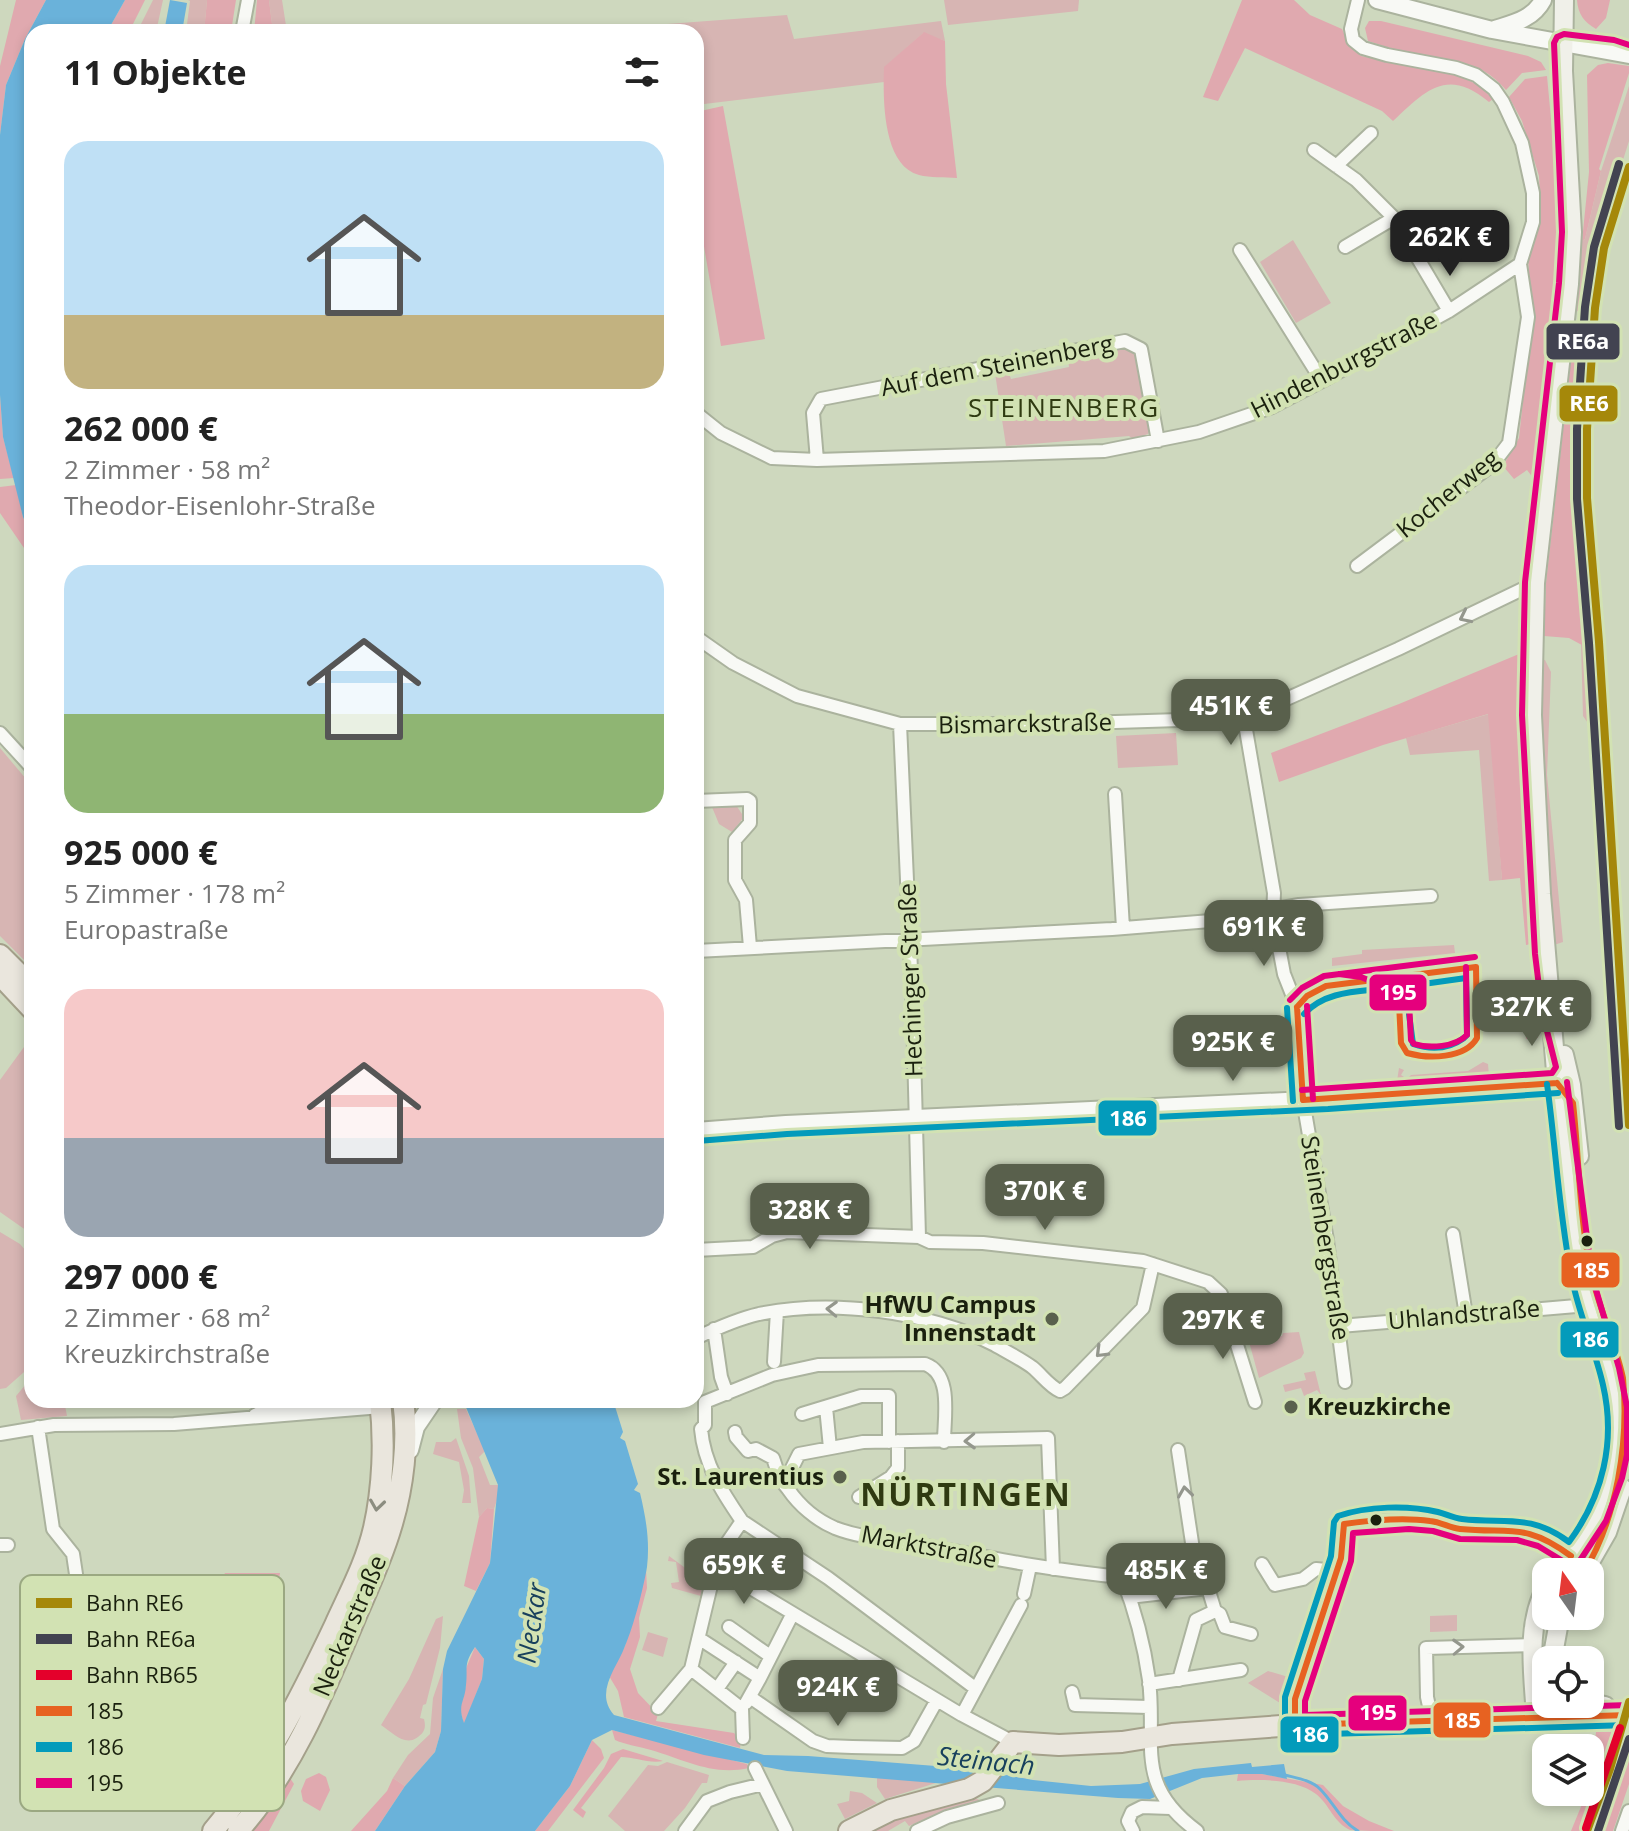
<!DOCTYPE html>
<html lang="de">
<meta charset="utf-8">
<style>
body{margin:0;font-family:"Open Sans",sans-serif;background:#f6f6f6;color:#222;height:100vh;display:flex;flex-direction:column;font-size:30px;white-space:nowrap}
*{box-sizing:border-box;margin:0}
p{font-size:26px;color:#767676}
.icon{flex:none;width:44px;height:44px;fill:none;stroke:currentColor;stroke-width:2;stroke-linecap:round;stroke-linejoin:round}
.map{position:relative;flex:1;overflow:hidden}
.details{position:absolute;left:24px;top:24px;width:680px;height:1384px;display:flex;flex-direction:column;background:#fff;border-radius:24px;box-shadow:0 4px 12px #0003}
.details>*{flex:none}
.needle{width:52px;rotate:346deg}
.buttons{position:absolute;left:1532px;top:1558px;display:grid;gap:16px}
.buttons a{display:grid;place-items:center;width:72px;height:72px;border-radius:16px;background:#fff;box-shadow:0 4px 12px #0003;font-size:40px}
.price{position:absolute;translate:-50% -68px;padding:0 18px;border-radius:16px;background:#59604c;color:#fff;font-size:26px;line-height:52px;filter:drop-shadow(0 2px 4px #0008)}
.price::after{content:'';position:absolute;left:50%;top:48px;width:24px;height:18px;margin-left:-12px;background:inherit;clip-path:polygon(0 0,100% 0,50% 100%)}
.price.on{background:#222;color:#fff}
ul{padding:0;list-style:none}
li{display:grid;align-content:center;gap:16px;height:424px;padding:0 40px}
li span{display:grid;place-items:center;height:248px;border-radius:24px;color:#555}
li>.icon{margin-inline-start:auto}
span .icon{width:144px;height:144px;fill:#fffc;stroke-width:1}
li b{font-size:34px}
h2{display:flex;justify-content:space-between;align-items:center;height:96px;padding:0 40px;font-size:34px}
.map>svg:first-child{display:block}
</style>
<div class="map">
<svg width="1629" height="1831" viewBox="0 0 1629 1831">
<rect width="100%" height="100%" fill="#ced8be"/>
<!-- green -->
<path fill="#d7b5b3" d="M153,0H163L156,32H137Z
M188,0H207L204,32H186L190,1Z
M269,0H282L287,32H273Z
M944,0H1079L1078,11L948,25Z
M787,15L794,39L941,21L945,41L923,33L885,67L884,82L696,105V32H655L654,25Z
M1629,86V141L1602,226L1585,312L1576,311L1582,241L1585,239L1601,171Z
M1293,240L1331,303L1296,323L1260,262Z
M1125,346L1133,349L1137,355L1150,429L1148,434L1133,439L1129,436L1006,446L995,373L1008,371L1011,379L1069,367L1068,358Z
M1581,644L1591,650L1599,785H1594L1590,726L1583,716Z
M1539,659L1545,660L1551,672L1547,775L1563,942L1551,946Z
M1489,714L1502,880L1489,881L1479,750L1410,755L1406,738Z
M1176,733L1178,765L1118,768L1116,736Z
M0,748L32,786V968L0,936Z
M736,805L744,817L732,832L719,824L712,807Z
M1454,945L1455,953L1332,966V958L1362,954V950Z
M24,1047L32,1053V1230L30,1233L0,1212V1080Z
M1483,1062L1488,1064L1489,1076L1397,1081L1399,1068L1404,1070L1401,1075L1407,1079L1411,1075L1468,1071Z
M0,1232L20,1244L32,1258V1365L6,1388L0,1389Z
M1299,1332L1304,1353L1301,1358L1259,1378L1248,1338L1282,1336L1283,1333Z
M1315,1371L1321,1395L1317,1390L1304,1396L1301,1388L1285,1392L1283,1385L1306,1380L1304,1373Z
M32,1377V1400H64L67,1416L21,1420L16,1396Z
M457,1409H466L485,1451L479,1457L490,1485H498V1497L494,1509L487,1508L479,1517L473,1468L461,1438Z
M456,1438L469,1476L471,1503H462L464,1490L459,1462L433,1454L436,1442H451Z
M669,1556L703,1581L701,1596L672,1588L671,1583L679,1582L676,1562L668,1561Z
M1457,1615V1631L1430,1632V1616Z
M443,1616L440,1648L426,1704L423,1705L420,1718L424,1719C426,1727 425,1732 418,1737C405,1747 393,1733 381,1725L409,1679L436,1619Z
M648,1632L668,1638L663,1657L642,1650Z
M443,1669L441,1731L435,1752L405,1786L393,1778L408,1755L430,1734L433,1698Z
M1268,1671L1295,1679L1280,1703L1248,1683Z
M667,1762L709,1775L707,1783H702L685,1808L664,1831H625L608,1816L648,1765L658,1766Z
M877,1777L939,1782L885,1799L877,1787Z
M850,1791L862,1793L877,1803L845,1819L837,1804L849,1801Z
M975,1798L984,1802L938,1813L909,1826L905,1821L888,1831H871L899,1819Z"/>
<!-- forest -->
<path fill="#e0a9af" d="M16,0H46L25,39L6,85L0,135V66Z
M125,0H145L129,32H107Z
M207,0H236L231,32H204Z
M257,0H269L273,32H254Z
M1242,0H1294L1310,15L1342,29L1347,40L1361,56L1460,76L1480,86L1493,99L1489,102C1447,67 1426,90 1393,121L1382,111L1245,48L1218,101L1203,97Z
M1577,0H1610L1606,18L1596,29C1584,22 1578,14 1577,0Z
M1369,21H1381L1528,56L1541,62L1546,70L1522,73L1506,90C1478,57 1448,61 1410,54C1396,51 1382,45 1368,41L1365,28Z
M924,32L945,41L946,84L957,178C945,177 930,178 919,175C882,165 883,97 884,67Z
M1608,63L1629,66V73L1599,169L1601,171L1585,239L1582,241L1589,172L1587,75L1598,65Z
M1547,76L1558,194V256L1554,319L1534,479L1527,470L1514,479L1503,466L1519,438L1532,316L1528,259L1541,213L1539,176L1522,121L1509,97L1525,79Z
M723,106L765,339L721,346L700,223H696V112Z
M1573,341H1581L1572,418L1591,650L1569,638L1544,636L1546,583Z
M0,395L3,437L14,478L0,479Z
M16,485L23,517L32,538V568L24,548L0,513V487Z
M1519,654L1523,831L1531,944L1526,945L1520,878L1502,880L1488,714L1383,745L1279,782L1271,753L1399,704Z
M1524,993H1535L1538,1038L1526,1039Z
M487,1508L494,1509L490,1563L476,1591L464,1586L479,1517Z
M646,1569L647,1588L639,1618L640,1637L630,1669L638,1693L658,1714L656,1721L734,1733L741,1741L740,1748L624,1717L618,1691L609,1676L625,1646Z
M225,1573H280L250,1726L157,1677L206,1608Z
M475,1647L484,1659L482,1679L464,1725L460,1709L466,1685L464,1673Z
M612,1730L747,1764L749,1768C712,1776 685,1760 651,1750C638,1746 626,1745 615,1740Z
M1596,1732H1617L1581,1831H1571L1587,1792H1590Z
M592,1740L601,1749L604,1758L548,1831H535L570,1786Z
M623,1749L663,1761C650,1764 634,1757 621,1757L581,1808L586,1812L583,1818L573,1810L604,1768L611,1754Z
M1629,1755V1784L1613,1831H1603Z
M319,1773L326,1777L330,1790L320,1811L303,1801L301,1791L306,1779Z
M1238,1774H1262L1323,1785L1343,1806L1369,1821L1394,1831C1381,1831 1361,1831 1350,1830C1334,1823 1329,1804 1316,1794C1297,1779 1260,1779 1237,1781Z
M290,1778L294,1784L269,1831H253Z
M393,1778L405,1786L375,1831H351L387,1791Z"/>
<!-- water -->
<path fill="#6ab2da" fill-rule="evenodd" d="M46,0H125L107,32H32V538L23,517L3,437L0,395V135L6,85L25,39Z
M170,0L187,3L182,32H164Z
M463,1400H613L623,1432L620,1438L625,1441L638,1484L634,1490L640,1493C646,1518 650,1541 647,1567C643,1590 634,1625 625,1646C617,1668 594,1692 614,1715L764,1755L808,1756L974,1769L1033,1780L1091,1786L1140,1784L1194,1769L1251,1763L1252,1767L1284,1764L1287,1779L1262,1774H1238L1202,1778L1150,1799L1118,1798L787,1771L704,1755L612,1730L592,1740L570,1786L535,1831H375L405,1786L435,1752L441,1731L443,1669L447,1651L490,1563L498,1485ZM475,1647L484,1659L482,1679L464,1723C457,1704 465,1702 466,1685C468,1667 463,1665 475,1647Z"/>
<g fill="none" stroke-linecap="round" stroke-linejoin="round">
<!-- stream -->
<path stroke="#6ab2da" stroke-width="3" d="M1515,990L1535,989
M1285,1775C1296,1778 1311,1780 1320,1789C1334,1803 1340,1820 1358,1831"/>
<!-- minor casing -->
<g stroke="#abb39e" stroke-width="16">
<path id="minor" d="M242,32L248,0
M1314,150L1356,180L1394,218L1449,311
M1336,166L1371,133
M1345,247L1394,218
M1240,250L1322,381
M696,413L721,433L772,458L817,460L1104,451L1199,432L1272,407L1322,381L1449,311L1520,264L1533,222V193L1522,143L1503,102L1494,89L1476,75L1456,68L1387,55L1363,48L1353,40L1351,29L1358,0
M817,460L813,413L821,399L1125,341L1141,349L1158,441
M1357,566L1493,464L1509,443L1528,317L1520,264
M696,637L733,663L797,696L900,724H1051L1244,718L1398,649L1535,583
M1244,718L1274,893L1273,916L1284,974L1297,1007L1303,1100L1327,1240L1345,1382
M900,724L913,1014L919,1237
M0,733L32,768
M1115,794L1123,928
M696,801L747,799L750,801V823L735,840V880L746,900L750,947
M696,951L1112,929L1273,916L1282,908L1299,905L1431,896
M1453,1234L1466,1315
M696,1250L753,1247L772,1236L787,1232L919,1237L930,1242L983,1243L1143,1261L1208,1282L1221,1294L1255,1402
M1340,1326L1588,1305
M714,1329L721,1377L727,1394
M696,1338C717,1328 737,1319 759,1314C833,1299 928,1311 995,1345C1007,1352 1021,1359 1032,1367C1042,1375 1049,1386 1060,1391L1065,1388L1143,1308L1153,1264
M774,1362L777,1311
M826,1407L830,1448
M802,1414L861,1396H889V1442
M255,1415L277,1405L338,1400
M735,1432L736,1437L748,1451L756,1449L773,1458L780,1479L788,1489
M0,1434L54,1425L174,1424L381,1407
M1178,1450L1199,1589
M859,1497L891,1477L898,1468V1441
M742,1521L828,1578L975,1688
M0,1545H8
M1262,1564L1275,1585L1303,1579L1316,1569L1337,1571
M714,1566L962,1715L1013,1742
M1053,1569L1048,1438L863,1442L799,1454L789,1474L788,1489C799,1505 816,1520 835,1528C863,1539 896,1540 926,1546C991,1558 1056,1571 1122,1577C1135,1610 1144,1644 1149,1680C1157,1745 1133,1784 1197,1831
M1024,1594L1030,1566
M1129,1597L1208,1588L1215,1611L1196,1620L1179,1680
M1215,1611L1220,1614L1225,1627L1251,1634
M729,1627L770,1656
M700,1639L760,1678L746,1703
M760,1678L792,1615
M34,1683L73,1597L77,1581L73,1554L53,1529L38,1427
M1149,1684L1241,1670
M717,1689L736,1662
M1072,1692L1075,1705L1149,1707
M750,1697L813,1741L827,1746L852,1747L902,1748L914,1741L937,1700
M658,1708L691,1669
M962,1715L1021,1605
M1432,1720L1427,1697L1426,1648L1533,1645
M1295,1725V1699L1341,1558L1344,1524C1371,1520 1402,1518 1430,1521C1440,1522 1449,1528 1460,1529C1505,1532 1538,1518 1574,1560
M743,1738L742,1709L691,1669L718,1556L742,1521C722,1492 704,1464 701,1429L705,1425V1402L772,1375L818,1365L925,1364C953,1374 944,1417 944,1442
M755,1768L786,1831
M685,1831L707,1801L730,1792L763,1784
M917,1831L947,1817L998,1803
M1133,1831L1128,1821L1132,1812L1142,1807L1170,1808
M1622,1831L1629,1811"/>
</g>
<!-- tertiary casing -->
<g stroke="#abb39e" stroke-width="20">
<path id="tertiary" d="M1377,0L1492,30L1629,55
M1495,29C1514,23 1533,19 1543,0
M696,1131L786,1124L1328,1099L1557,1083L1564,1074
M410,1450L416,1427L433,1402"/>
</g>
<!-- secondary casing -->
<g stroke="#abb39e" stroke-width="22">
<path id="secondary" d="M1564,1055L1571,1085L1579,1156
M1558,1572L1584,1539L1600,1513L1615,1469L1618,1440L1613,1384L1588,1305L1576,1243L1557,1083L1541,894L1532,715L1535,583L1569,284L1572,232L1563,71L1564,0
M1584,1572L1607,1532L1622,1488
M1552,1660L1560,1616
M1590,1703L1605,1706
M1536,1718C1534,1677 1525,1626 1546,1588"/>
</g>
<!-- primary casing -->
<g stroke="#a4a08a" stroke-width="24">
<path id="primary" d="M0,955L32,987
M0,975L32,1009
M213,1831C264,1770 301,1697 335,1625C349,1594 366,1563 374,1528C383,1488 385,1441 380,1400
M238,1831C292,1771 324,1692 355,1618C368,1588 382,1558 391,1527C403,1488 409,1440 403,1400
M849,1831L891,1810L969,1789L983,1781L1013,1742L1059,1745L1122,1742L1172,1734L1295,1725L1629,1715"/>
</g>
<!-- minor -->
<use href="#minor" stroke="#f8f9f5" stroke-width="12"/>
<!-- tertiary -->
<use href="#tertiary" stroke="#f8f9f5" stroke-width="16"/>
<!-- secondary -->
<use href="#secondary" stroke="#f0f0e9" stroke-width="18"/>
<!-- primary -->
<use href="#primary" stroke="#eae6dd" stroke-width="20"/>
<!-- bus-1 casing -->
<g stroke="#d2e2b3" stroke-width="12">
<path id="bus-1" d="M1399,1003L1401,1043L1407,1053C1428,1059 1465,1059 1477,1038L1476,967
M1297,1007L1307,996L1326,986L1476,967
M1297,1007L1303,1100
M1557,1083L1573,1103C1579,1157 1579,1213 1590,1267C1597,1305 1615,1340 1623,1378C1629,1442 1617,1518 1584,1572
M1303,1100L1557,1083
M1344,1524C1372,1520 1402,1517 1430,1521C1441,1522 1450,1528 1460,1529C1511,1534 1525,1522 1571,1556
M1295,1725L1629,1715
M1295,1725V1699L1341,1558L1344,1524"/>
</g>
<!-- bus-2 casing -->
<g stroke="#d2e2b3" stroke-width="12">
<path id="bus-2" d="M1466,978L1467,1035L1464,1038C1449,1049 1431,1050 1413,1044L1409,1014V986Z
M1287,1008L1293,1101
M1304,1014C1326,990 1359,992 1389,988
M1547,1084C1556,1149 1559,1215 1572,1279C1579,1315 1595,1349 1603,1385C1616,1441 1603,1496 1569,1542C1530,1513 1505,1524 1462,1519C1453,1518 1446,1514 1438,1512C1408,1505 1367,1506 1338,1516L1334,1522L1331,1556L1285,1697V1726L1289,1733L1295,1735L1629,1725
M697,1141L787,1134L1328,1109L1558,1093"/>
</g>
<!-- bus-3 casing -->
<g stroke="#d2e2b3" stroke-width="12">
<path id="bus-3" d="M1339,974L1361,977L1406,996L1409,1002L1411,1040L1414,1044C1430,1049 1455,1047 1467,1035L1466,967
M1290,1000L1302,988L1324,976L1475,957
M1307,1006L1313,1099
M1567,1082L1592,1276L1619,1368L1627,1407V1455L1622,1478L1606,1521L1579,1562L1571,1566L1538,1546L1517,1540L1460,1539L1433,1531L1409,1529L1353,1533L1351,1561L1305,1701V1715L1629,1705
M1302,1090L1552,1073L1556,1067L1542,1011L1535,954L1522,715L1525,582L1559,283L1562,232L1554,43L1557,37L1564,34L1614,40L1629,45"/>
</g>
<!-- bus-1 -->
<use href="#bus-1" stroke="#e76221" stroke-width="6"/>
<!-- bus-2 -->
<use href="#bus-2" stroke="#039bbb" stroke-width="6"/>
<!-- bus-3 -->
<use href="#bus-3" stroke="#e5007d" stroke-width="6"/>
<!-- rail-1 casing -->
<g stroke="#d2e2b3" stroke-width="14">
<path id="rail-1" d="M1629,167L1604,248L1595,308L1587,429V498L1599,642L1629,1125
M1587,1831L1610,1769L1629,1702"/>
</g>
<!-- rail-2 casing -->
<g stroke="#d2e2b3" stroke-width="14">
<path id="rail-2" d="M1619,1126L1589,643L1577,499V429L1585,307L1594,247L1619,164
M1598,1831L1629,1739"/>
</g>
<!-- rail-3 casing -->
<g stroke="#d2e2b3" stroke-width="14">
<path id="rail-3" d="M1586,1828L1620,1728"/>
</g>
<!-- rail-1 -->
<use href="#rail-1" stroke="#a5880a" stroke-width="8"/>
<!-- rail-2 -->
<use href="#rail-2" stroke="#424351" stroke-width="8"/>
<!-- rail-3 -->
<use href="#rail-3" stroke="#e4002b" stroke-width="8"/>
</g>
<!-- one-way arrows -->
<defs><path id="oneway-chevron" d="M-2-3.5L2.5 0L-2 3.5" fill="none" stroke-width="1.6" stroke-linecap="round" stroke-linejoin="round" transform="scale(2)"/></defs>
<g stroke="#94978d">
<use href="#oneway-chevron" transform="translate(1465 617) rotate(154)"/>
<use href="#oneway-chevron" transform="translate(832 1309) rotate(-178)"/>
<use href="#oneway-chevron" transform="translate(1101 1352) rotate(135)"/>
<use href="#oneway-chevron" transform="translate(970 1441) rotate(178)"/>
<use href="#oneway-chevron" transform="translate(1185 1492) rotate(-98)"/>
<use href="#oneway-chevron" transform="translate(1458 1647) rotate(-2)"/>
</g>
<use stroke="#8c8d80" href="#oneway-chevron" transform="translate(377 1505) rotate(98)"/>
<!-- markers -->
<g fill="#1a200e" stroke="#d2e2b3" stroke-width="3">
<circle cx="1587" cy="1241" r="7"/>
<circle cx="1376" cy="1520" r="7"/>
</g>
<g fill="#59604c" stroke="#d2e2b3" stroke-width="3">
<circle cx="1052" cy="1319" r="8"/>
<circle cx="1291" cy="1407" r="8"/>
<circle cx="840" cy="1477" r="8"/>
</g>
<g text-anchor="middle" stroke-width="8" stroke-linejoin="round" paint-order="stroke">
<!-- street labels -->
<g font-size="24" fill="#1a200e" stroke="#d2e2b3">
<text transform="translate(1344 365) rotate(-27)" y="8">Hindenburgstraße</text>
<text transform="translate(997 366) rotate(-11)" y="8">Auf dem Steinenberg</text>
<text transform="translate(1448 494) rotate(-39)" y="8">Kocherweg</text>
<text transform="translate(1025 724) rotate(-1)" y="8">Bismarckstraße</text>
<text transform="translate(911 980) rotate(-92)" y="8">Hechinger Straße</text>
<text transform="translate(1325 1238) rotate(81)" y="8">Steinenbergstraße</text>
<text transform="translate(1464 1315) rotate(-5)" y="8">Uhlandstraße</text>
<text transform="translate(929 1547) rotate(11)" y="8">Marktstraße</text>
<text transform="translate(350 1626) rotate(-67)" y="8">Neckarstraße</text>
</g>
<!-- poi labels -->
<g font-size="24" font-weight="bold" fill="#1a200e" stroke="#d2e2b3" text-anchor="end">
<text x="1036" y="1313">HfWU Campus<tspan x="1036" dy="28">Innenstadt</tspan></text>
<text x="1307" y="1415" text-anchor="start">Kreuzkirche</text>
<text x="824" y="1485">St. Laurentius</text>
</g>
<!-- neighbourhood labels -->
<g font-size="26" letter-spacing="2" fill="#2f3a11" stroke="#d2e2b3">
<text x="1064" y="417">STEINENBERG</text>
</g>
<!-- water labels -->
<g font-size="26" font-style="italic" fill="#18405d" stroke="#d2e2b3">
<text transform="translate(532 1623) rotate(-82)" y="9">Neckar</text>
<text transform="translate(986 1761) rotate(6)" y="9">Steinach</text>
</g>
<!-- district labels -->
<g font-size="32" font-weight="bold" letter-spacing="2" fill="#2f3a11" stroke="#d2e2b3">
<text x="966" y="1506">NÜRTINGEN</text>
</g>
</g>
<!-- legend -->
<rect x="20" y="1575" width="264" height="236" rx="12" fill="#d2e2b3" stroke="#9ba882" stroke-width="2"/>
<rect x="36" y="1598" width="36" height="10" fill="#a5880a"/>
<rect x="36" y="1634" width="36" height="10" fill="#424351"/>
<rect x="36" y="1670" width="36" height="10" fill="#e4002b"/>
<rect x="36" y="1706" width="36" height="10" fill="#e76221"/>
<rect x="36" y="1742" width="36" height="10" fill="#039bbb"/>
<rect x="36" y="1778" width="36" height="10" fill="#e5007d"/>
<g font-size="22" fill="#1a200e">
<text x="86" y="1611">Bahn RE6</text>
<text x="86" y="1647">Bahn RE6a</text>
<text x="86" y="1683">Bahn RB65</text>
<text x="86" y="1719">185</text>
<text x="86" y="1755">186</text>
<text x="86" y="1791">195</text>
</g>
<g stroke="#d2e2b3" stroke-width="3">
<rect x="1545" y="322" width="76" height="39" rx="8" fill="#424351"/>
<rect x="1558" y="384" width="61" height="39" rx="8" fill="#a5880a"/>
<rect x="1368" y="973" width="60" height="39" rx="8" fill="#e5007d"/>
<rect x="1097" y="1099" width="61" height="38" rx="8" fill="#039bbb"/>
<rect x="1560" y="1251" width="61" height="38" rx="8" fill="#e76221"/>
<rect x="1559" y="1320" width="61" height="39" rx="8" fill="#039bbb"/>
<rect x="1347" y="1694" width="61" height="38" rx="8" fill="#e5007d"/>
<rect x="1432" y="1701" width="60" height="38" rx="8" fill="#e76221"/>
<rect x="1279" y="1715" width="61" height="39" rx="8" fill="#039bbb"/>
</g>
<g font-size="22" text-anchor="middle" font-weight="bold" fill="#fff">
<text x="1583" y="349">RE6a</text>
<text x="1589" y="411">RE6</text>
<text x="1398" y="1000">195</text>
<text x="1128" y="1126">186</text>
<text x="1591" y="1278">185</text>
<text x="1590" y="1347">186</text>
<text x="1378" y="1720">195</text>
<text x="1462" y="1728">185</text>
<text x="1310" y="1742">186</text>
</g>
</svg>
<div class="buttons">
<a><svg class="needle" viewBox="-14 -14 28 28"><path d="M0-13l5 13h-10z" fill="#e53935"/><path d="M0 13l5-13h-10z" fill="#767676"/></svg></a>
<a><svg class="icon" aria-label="locate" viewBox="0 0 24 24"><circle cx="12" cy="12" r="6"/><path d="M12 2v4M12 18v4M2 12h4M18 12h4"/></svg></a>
<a><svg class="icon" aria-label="layers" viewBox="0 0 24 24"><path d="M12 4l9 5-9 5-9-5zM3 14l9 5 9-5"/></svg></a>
</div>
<b class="price on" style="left:1450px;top:278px">262K €</b>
<b class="price" style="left:1231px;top:747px">451K €</b>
<b class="price" style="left:1264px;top:968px">691K €</b>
<b class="price" style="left:1532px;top:1048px">327K €</b>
<b class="price" style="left:1233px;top:1083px">925K €</b>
<b class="price" style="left:1045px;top:1232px">370K €</b>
<b class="price" style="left:810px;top:1251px">328K €</b>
<b class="price" style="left:1223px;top:1361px">297K €</b>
<b class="price" style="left:744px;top:1606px">659K €</b>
<b class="price" style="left:1166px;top:1611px">485K €</b>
<b class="price" style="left:838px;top:1728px">924K €</b>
<section class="details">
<h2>11 Objekte<svg class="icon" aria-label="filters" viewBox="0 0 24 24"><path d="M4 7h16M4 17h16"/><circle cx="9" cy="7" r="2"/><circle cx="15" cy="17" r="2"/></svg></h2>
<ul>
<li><span style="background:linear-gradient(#bfe0f5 70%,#c2b280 0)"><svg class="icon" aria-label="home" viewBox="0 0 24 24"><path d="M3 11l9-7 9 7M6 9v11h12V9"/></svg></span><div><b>262 000 €</b><p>2 Zimmer · 58 m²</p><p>Theodor-Eisenlohr-Straße</p></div></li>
<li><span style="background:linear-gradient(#bfe0f5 60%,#8fb573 0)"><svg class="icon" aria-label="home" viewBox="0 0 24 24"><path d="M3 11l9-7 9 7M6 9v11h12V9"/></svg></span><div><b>925 000 €</b><p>5 Zimmer · 178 m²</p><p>Europastraße</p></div></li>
<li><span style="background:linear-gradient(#f6c9c9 60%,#9aa5b1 0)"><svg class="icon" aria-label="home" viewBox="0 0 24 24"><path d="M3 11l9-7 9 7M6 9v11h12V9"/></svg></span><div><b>297 000 €</b><p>2 Zimmer · 68 m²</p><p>Kreuzkirchstraße</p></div></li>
</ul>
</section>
</div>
